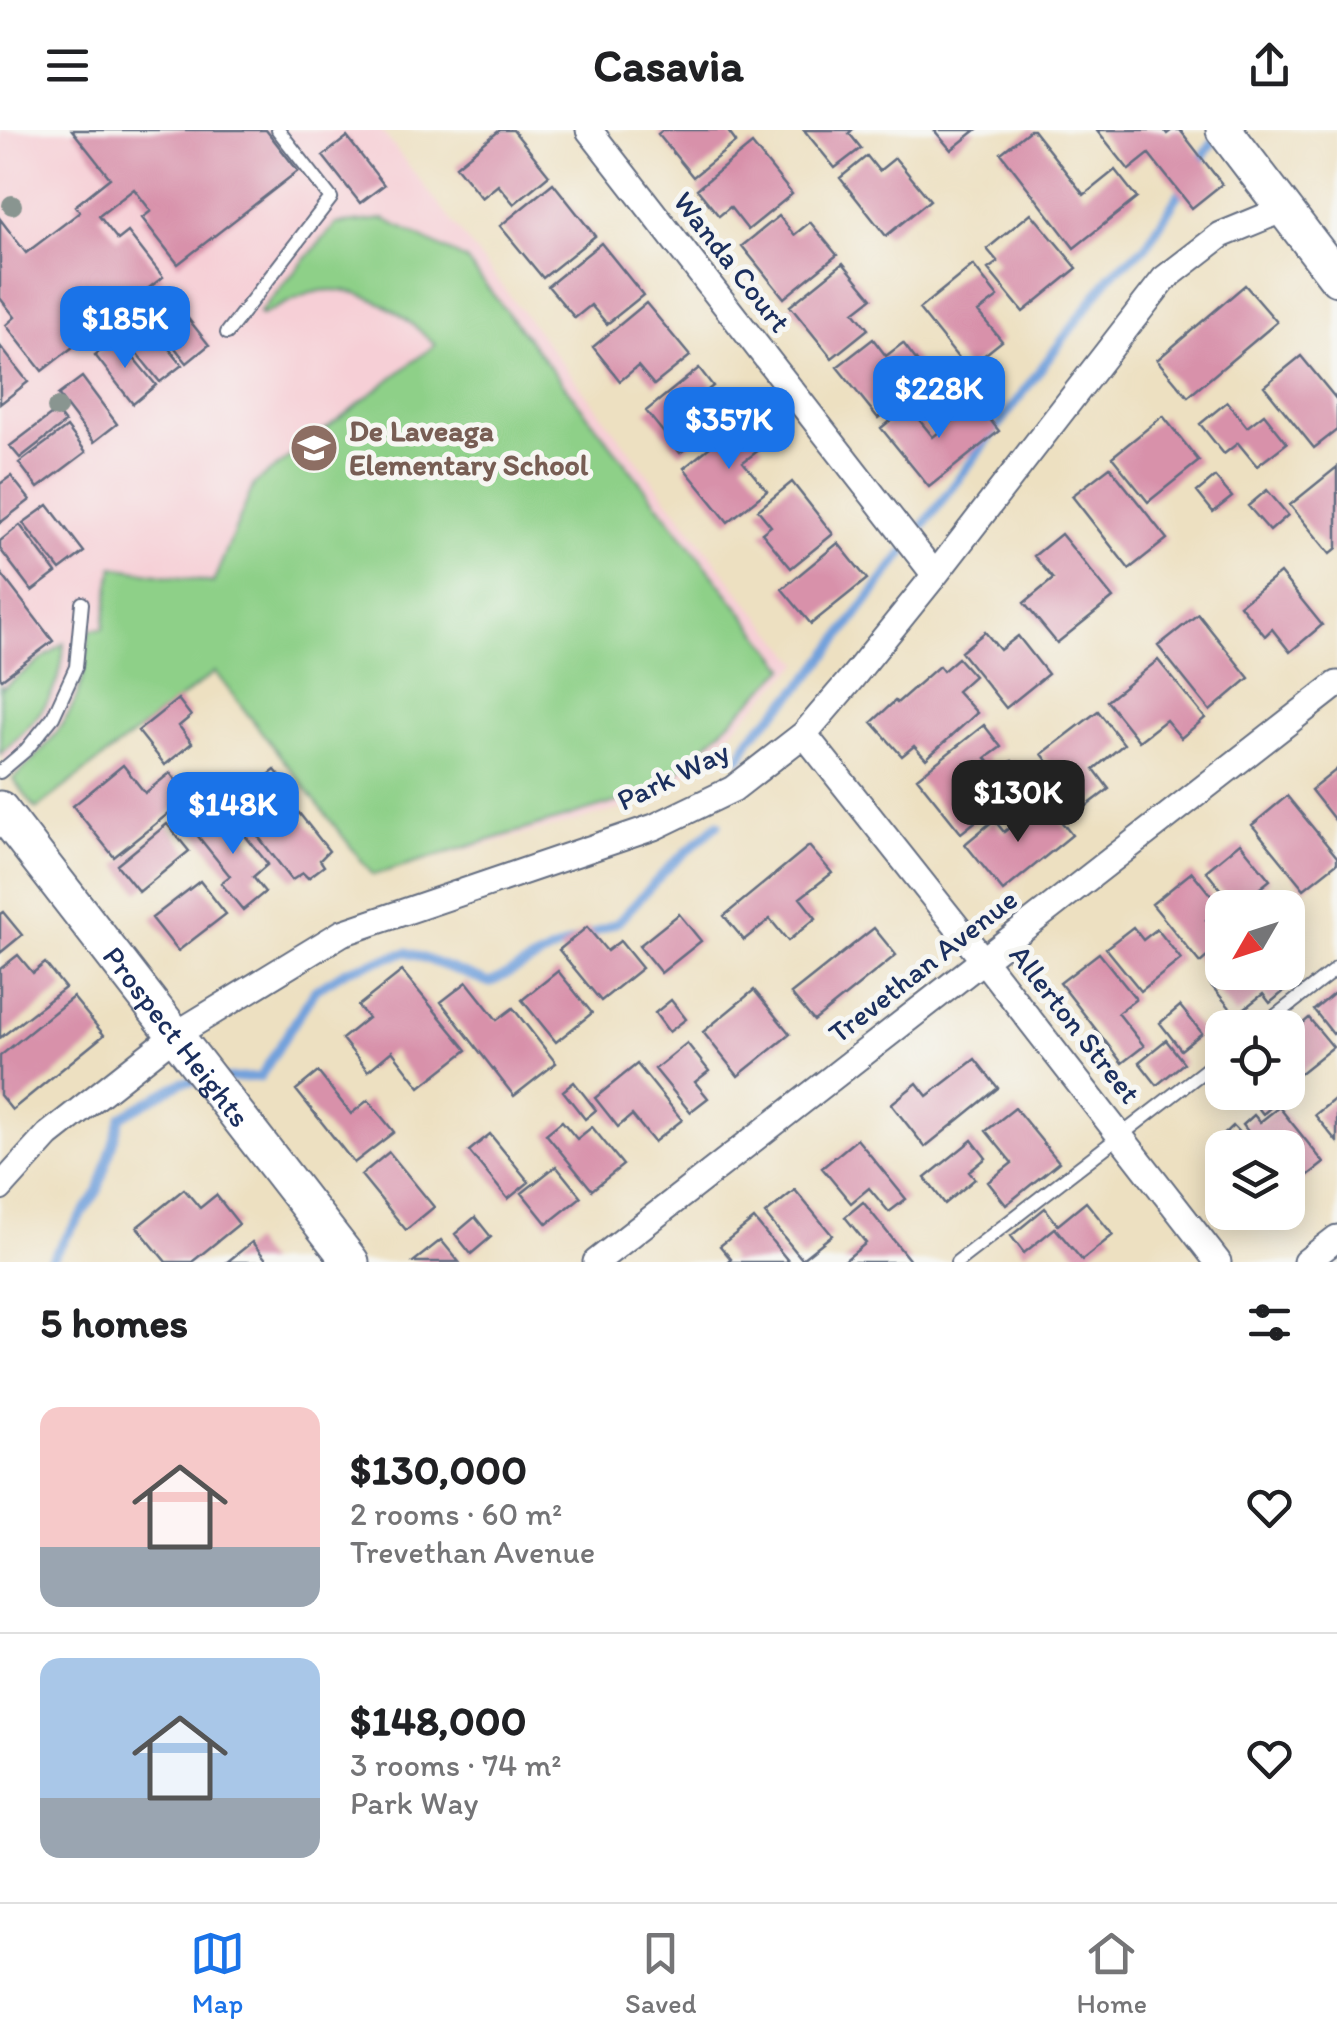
<!DOCTYPE html>
<meta charset="utf-8">
<style>
body{margin:0;font-family:Itim,sans-serif;background:#f2f2f2;color:#202124;height:100vh;display:flex;flex-direction:column;font-size:38px;white-space:nowrap}
*{box-sizing:border-box;margin:0}
p{font-size:32px;color:#757577}
.icon{flex:none;width:55px;height:55px;fill:none;stroke:currentColor;stroke-width:2;stroke-linecap:round;stroke-linejoin:round}
.map{position:relative;height:1132px;overflow:hidden}
.drawer{display:flex;flex-direction:column;background:#fff;flex:1}
.drawer>*{flex:none}
.needle{width:65px;rotate:231deg}
.tools{position:absolute;left:1205px;top:760px;display:grid;gap:20px}
.tools a{display:grid;place-items:center;width:100px;height:100px;border-radius:20px;background:#fff;box-shadow:0 5px 25px #0003;font-size:50px}
.price{position:absolute;translate:-50% -85px;padding:0 22px;border-radius:20px;background:#1a73e8;color:#fff;font-size:32px;line-height:65px;filter:drop-shadow(0 2px 5px #0008)}
.price::after{content:'';position:absolute;left:50%;top:60px;width:30px;height:22px;margin-left:-15px;background:inherit;clip-path:polygon(0 0,100% 0,50% 100%)}
.price.on{background:#222;color:#fff}
ul{padding:0;list-style:none}
li{display:flex;align-items:center;gap:30px;height:250px;padding:0 40px}
li+li{border-top:2px solid #e0e0e0}
li span{display:grid;place-items:center;flex:none;width:280px;height:200px;border-radius:20px;color:#555}
li>.icon{margin-inline-start:auto}
span .icon{width:120px;height:120px;fill:#fffc;stroke-width:1}
li b{font-size:42px}
h2{display:flex;justify-content:space-between;align-items:center;height:120px;padding:0 40px;font-size:42px}
header{display:flex;justify-content:space-between;align-items:center;height:130px;padding:0 40px;background:#fff;font-size:45px;font-weight:700}
.tabs{display:flex;justify-content:space-around;align-items:center;height:140px;border-top:2px solid #e0e0e0;background:#fff;font-size:28px;color:#757577}
.tabs a{display:grid;justify-items:center;gap:5px}
.tabs .on{color:#1a73e8}
.map>svg:first-child{display:block}
</style>
<header><svg class="icon" aria-label="menu" viewBox="0 0 24 24"><path d="M4 6h16M4 12h16M4 18h16"/></svg>Casavia<svg class="icon" aria-label="share" viewBox="0 0 24 24"><path d="M12 15V3M7 8l5-5 5 5M5 13v7h14v-7"/></svg></header>
<div class="map">
<svg width="1337" height="1132" viewBox="0 0 1337 1132">
<rect width="100%" height="100%" fill="#f6f6f2"/>
<filter id="ink" filterUnits="userSpaceOnUse"><feTurbulence type="fractalNoise" baseFrequency=".01" numOctaves="2"/><feDisplacementMap in="SourceGraphic" scale="20" xChannelSelector="R" yChannelSelector="G"/><feConvolveMatrix kernelMatrix="1 2 1 2 8 2 1 2 1" color-interpolation-filters="sRGB"/></filter>
<filter id="wash" filterUnits="userSpaceOnUse"><feTurbulence type="fractalNoise" baseFrequency=".0048" numOctaves="4" result="noise"/><feDisplacementMap in="SourceGraphic" scale="40" xChannelSelector="R" yChannelSelector="G"/><feGaussianBlur stdDeviation="2.25" result="paint"/><feColorMatrix in="noise" values="0 0 0 0 0 0 0 0 0 0 0 0 0 0 0 0 0 1.4 0 .05"/><feComposite in="paint" operator="in"/></filter>
<g filter="url(#wash)">
<rect width="100%" height="100%" fill="#ede0c1"/>
<!-- built -->
<path fill="#f6cfd6" d="M0,0H381L746,470L800,533L662,668L373,745L215,542L37,672L0,624Z"/>
<!-- green -->
<path fill="#8ed088" stroke="#548073" stroke-width="2.5" d="M384,89L466,130L786,538L660,659L373,745L215,542L36,679L13,649C64,601 86,571 89,500L103,499L113,437L213,453L254,354L435,215C404,184 358,150 311,163C294,168 277,178 261,185L259,183L336,94Z
M64,513C62,564 36,592 0,624V555L3,558Z"/>
<g fill="none" stroke-linecap="round" stroke-linejoin="round">
<!-- stream -->
<path stroke="#72a1dc" stroke-width="9" d="M1197,36L1216,7
M740,628L750,608L790,568L817,538L1111,145L1146,116L1186,53
M220,949L260,947L315,860L347,840L407,822L490,853L554,820L618,792L669,737L718,694
M49,1132L98,1061L121,987L183,952L200,951"/>
</g>
<g id="blocks">
<!-- building -->
<path fill="#d891aa" d="M72,0H266L298,41L178,134L142,88L151,81L134,59L99,86L118,110L128,102L163,147L42,241L6,195L15,187L0,168V89L26,123L80,82L75,76L110,48Z
M500,0H513L549,45L514,74L498,55L482,68L456,36Z
M663,0H727L736,12L693,47L658,4Z
M804,0H852L849,3L861,18L835,38Z
M934,0H976L951,20Z
M1030,0H1033L1084,65L1115,40L1137,68L1074,118L1001,23Z
M1097,0H1164L1167,4L1172,0H1180L1222,54L1192,78L1149,24L1129,40Z
M347,7L384,55L360,73L323,26Z
M752,14L792,64L748,100L730,77L719,86L697,59Z
M867,26L879,41L895,28L930,70L886,106L840,48Z
M553,53L595,106L543,148L500,96Z
M1031,83L1077,138L1023,182L988,139L998,132L987,119Z
M779,86L794,105L810,92L837,125L784,168L742,116Z
M601,113L643,165L607,194L591,175L575,188L548,156Z
M843,133L872,168L854,182L868,199L832,228L790,176Z
M973,135L998,167L978,182L1002,211L967,239L919,179Z
M1245,155L1277,192L1188,267L1157,230Z
M171,167L209,215L187,233L149,185Z
M646,173L690,226L654,255L638,236L620,251L593,217Z
M144,187L182,235L160,252L122,205Z
M117,208L156,255L133,274L95,225Z
M873,209L886,226L903,213L930,248L878,288L837,237Z
M0,216L28,252L0,274Z
M1301,226L1337,270V300L1314,318L1264,256Z
M699,238L713,256L698,268L718,293L680,323L646,281Z
M82,247L117,294L94,312L58,265Z
M976,272L999,301L929,357L881,298L908,276L933,307Z
M1227,272L1247,297L1264,284L1287,313L1257,336L1238,313L1224,324L1200,294Z
M56,281L65,293L20,328L10,316Z
M1163,286L1199,331L1148,372L1112,327Z
M742,291L763,317L743,332L767,361L728,392L684,338Z
M67,297L86,322L38,358L19,333Z
M1110,337L1167,409L1129,439L1072,366Z
M1337,337V418L1330,424L1290,375Z
M11,346L30,370L0,393V354Z
M1215,347L1232,367L1213,382L1197,362Z
M792,352L833,404L791,438L762,403L771,396L758,380Z
M1267,360L1288,385L1270,401L1248,376Z
M48,375L84,422L60,440L23,393Z
M20,395L56,443L32,461L0,419V411Z
M1061,404L1113,468L1057,513L1024,473L1053,449L1034,426Z
M838,413L867,449L811,494L782,459Z
M0,442L53,511L2,549L0,547Z
M1280,443L1322,495L1290,522L1272,499L1265,506L1240,475Z
M1198,484L1249,548L1210,581L1158,516Z
M985,502L1000,520L1018,506L1048,544L1006,578L961,522Z
M958,528L974,546L957,561L977,583L926,629L914,616L902,626L872,592L895,571L897,573L939,536L943,541Z
M1158,530L1205,588L1181,608L1166,590L1139,611L1107,571Z
M178,569L191,586L179,596L192,613L165,635L138,601Z
M1098,581L1124,614L1094,639L1109,659L1084,678L1042,624Z
M984,595L1001,617L986,628L997,642L1012,631L1028,650L961,703L917,648Z
M123,635L145,663L170,643L189,667L114,727L73,676Z
M1337,639V693L1311,660Z
M275,640L296,665L280,677L290,690L299,683L329,721L320,730L324,736L308,748L303,743L292,750L247,692L260,681L246,663Z
M1287,666L1337,727V733L1304,759L1252,695Z
M1044,670L1072,705L1003,761L965,714L994,690L1004,702Z
M222,677L268,734L253,747L265,762L243,780L221,753L230,746L193,700Z
M167,694L189,721L139,762L117,735Z
M1240,713L1270,750L1235,778L1206,741Z
M809,716L832,743L800,768L816,788L788,811L770,789L744,810L724,786Z
M1192,742L1221,778L1206,790L1222,810V814L1200,833L1152,774Z
M200,751L226,784L178,821L152,788Z
M3,782L22,805L0,823V784Z
M679,784L701,811L661,843L639,816Z
M587,797L607,821L620,811L642,838L601,871L559,820Z
M1133,797L1143,810L1157,799L1181,829L1141,861L1106,818Z
M874,798L896,825L814,891L791,864Z
M1099,823L1136,869L1118,883L1144,916L1122,933L1060,853Z
M18,825L33,843L45,833L65,858L0,908V839Z
M402,841L467,920L420,957L392,921L368,941L342,909L368,888L358,876Z
M558,841L592,883L556,912L522,870Z
M1224,842H1275L1288,858L1270,873L1263,864L1236,885L1210,854Z
M467,852L497,890L513,878L556,933L514,966L441,872Z
M754,860L790,904L738,946L703,902Z
M1337,861V901L1333,904L1314,880Z
M73,867L104,905L12,980L0,965V926Z
M671,870L686,889L669,902L655,883Z
M1180,876L1202,903L1181,920L1160,893Z
M1309,888L1333,917L1289,952L1288,949V906Z
M1166,910L1184,933L1157,955L1139,932Z
M687,913L709,941L695,952L708,968L690,982L655,939Z
M975,929L998,958L925,1017L891,974L917,953L927,966Z
M637,934L682,990L654,1012L632,985L618,997L595,968Z
M318,942L351,984L368,970L394,1002L354,1033L296,960Z
M574,952L596,980L585,989L563,961Z
M1246,962H1289L1263,984Z
M1337,967V1012L1315,985Z
M1279,977L1324,1033L1293,1057L1288,1050V1018H1261L1243,995L1254,985L1260,992Z
M1015,978L1059,1032L1006,1075L988,1052L1012,1033L986,1001Z
M562,991L577,1009L592,997L623,1035L592,1060L546,1004Z
M1233,996L1247,1011L1241,1018H1222V1025L1213,1015Z
M490,1004L529,1052L508,1069L469,1021Z
M857,1009L906,1069L889,1082L869,1058L851,1073L822,1038Z
M972,1010L986,1028L969,1042L975,1049L945,1074L925,1048Z
M389,1022L434,1077L406,1100L361,1045Z
M556,1036L581,1067L547,1094L522,1063Z
M184,1059L200,1078L216,1065L239,1094L192,1132H166L137,1097Z
M795,1060L832,1105L802,1129L765,1084Z
M863,1072L911,1132H843L866,1113L845,1087Z
M1086,1072L1113,1105L1082,1130L1055,1098L1024,1123L1011,1106L1045,1078L1058,1095Z
M475,1087L491,1107L471,1124L455,1104Z
M754,1089L789,1132H728L731,1129L720,1116Z
M441,1110L459,1132H413Z
M252,1112L268,1132H227Z"/>
</g>
</g>
<g filter="url(#ink)">
<use href="#blocks" fill-opacity="0" stroke="#646d81" stroke-width="2.5"/>
<g fill="none" stroke-linecap="round" stroke-linejoin="round">
<!-- lane casing -->
<g stroke="#646d81" stroke-width="16">
<path id="lane" d="M227,203L331,68L278,0
M0,642L26,620L53,587L76,537L82,473
M1260,898L1337,838
M957,1132L1222,927"/>
</g>
<!-- street casing -->
<g stroke="#646d81" stroke-width="29">
<path id="street" d="M589,0L935,445
M804,604L984,831L1218,1132
M0,1058L48,1005L175,905L342,803L654,697L733,659L804,604L852,548L935,445L1164,149L1221,105L1284,79
M596,1132L1337,554
M1306,1132L1337,1108"/>
</g>
<!-- secondary casing -->
<g stroke="#646d81" stroke-width="39">
<g id="secondary">
<path d="M1224,0L1337,148"/>
<path id="s1" d="M0,679L351,1132"/>
</g>
</g>
<!-- lane -->
<use href="#lane" stroke="#fff" stroke-width="12"/>
<!-- street -->
<use href="#street" stroke="#fff" stroke-width="25"/>
<!-- secondary -->
<use href="#secondary" stroke="#fff" stroke-width="35"/>
</g>
<!-- trees -->
<g fill="#899590">
<circle cx="12" cy="75" r="10"/>
<circle cx="57" cy="278" r="10"/>
</g>
</g>
<!-- icons -->
<defs>
<g id="school-disc" transform="scale(2.5)"><circle r="9.5" fill="#8d6e63" stroke="#f6f6f2"/><path d="M0-5L7-2L0 1L-7-2ZM-4 1L0 2.5L4 1V4Q0 6-4 4Z" fill="#fff"/></g>
</defs>
<g fill-rule="evenodd">
<use href="#school-disc" x="314" y="318"/>
</g>
<g text-anchor="middle" stroke-width="10" stroke-linejoin="round" paint-order="stroke">
<!-- street labels -->
<g font-size="30" fill="#1b2f5e" stroke="#f6f6f2">
<text transform="translate(732 132) rotate(52)" y="10">Wanda Court</text>
<text transform="translate(673 646) rotate(-26)" y="10">Park Way</text>
<text transform="translate(923 836) rotate(-38)" y="10">Trevethan Avenue</text>
<text transform="translate(1075 894) rotate(52)" y="10">Allerton Street</text>
<text dy="10" stroke="none"><textPath href="#s1" startOffset="288">Prospect Heights</textPath></text>
</g>
<!-- education labels -->
<g font-size="30" font-weight="bold" fill="#785e54" stroke="#f6f6f2" text-anchor="start">
<text x="349" y="311">De Laveaga<tspan x="349" dy="34">Elementary School</tspan></text>
</g>
</g>
</svg>
<div class="tools">
<a><svg class="needle" viewBox="-14 -14 28 28"><path d="M0-13l5 13h-10z" fill="#e53935"/><path d="M0 13l5-13h-10z" fill="#757577"/></svg></a>
<a><svg class="icon" aria-label="locate" viewBox="0 0 24 24"><circle cx="12" cy="12" r="6"/><path d="M12 2v4M12 18v4M2 12h4M18 12h4"/></svg></a>
<a><svg class="icon" aria-label="layers" viewBox="0 0 24 24"><path d="M12 4l9 5-9 5-9-5zM3 14l9 5 9-5"/></svg></a>
</div>
<b class="price" style="left:125px;top:241px">$185K</b>
<b class="price" style="left:939px;top:311px">$228K</b>
<b class="price" style="left:729px;top:342px">$357K</b>
<b class="price on" style="left:1018px;top:715px">$130K</b>
<b class="price" style="left:233px;top:727px">$148K</b>
</div>
<section class="drawer">
<h2>5 homes<svg class="icon" aria-label="filters" viewBox="0 0 24 24"><path d="M4 7h16M4 17h16"/><circle cx="9" cy="7" r="2"/><circle cx="15" cy="17" r="2"/></svg></h2>
<ul>
<li><span style="background:linear-gradient(#f6c9c9 70%,#9aa5b1 0)"><svg class="icon" aria-label="home" viewBox="0 0 24 24"><path d="M3 11l9-7 9 7M6 9v11h12V9"/></svg></span><div><b>$130,000</b><p>2 rooms · 60 m²</p><p>Trevethan Avenue</p></div><svg class="icon" aria-label="heart" viewBox="0 0 24 24"><path d="M12 20l-8-8c-3-5 5-10 8-4 3-6 11-1 8 4z"/></svg></li>
<li><span style="background:linear-gradient(#a9c7e8 70%,#9aa5b1 0)"><svg class="icon" aria-label="home" viewBox="0 0 24 24"><path d="M3 11l9-7 9 7M6 9v11h12V9"/></svg></span><div><b>$148,000</b><p>3 rooms · 74 m²</p><p>Park Way</p></div><svg class="icon" aria-label="heart" viewBox="0 0 24 24"><path d="M12 20l-8-8c-3-5 5-10 8-4 3-6 11-1 8 4z"/></svg></li>
</ul>
</section>
<nav class="tabs">
<a class="on"><svg class="icon" aria-label="map" viewBox="0 0 24 24"><path d="M3 6l6-2 6 2 6-2v14l-6 2-6-2-6 2zM9 4v14M15 6v14"/></svg>Map</a>
<a><svg class="icon" aria-label="saved" viewBox="0 0 24 24"><path d="M7 4h10v16l-5-4-5 4z"/></svg>Saved</a>
<a><svg class="icon" aria-label="home" viewBox="0 0 24 24"><path d="M3 11l9-7 9 7M6 9v11h12V9"/></svg>Home</a>
</nav>
